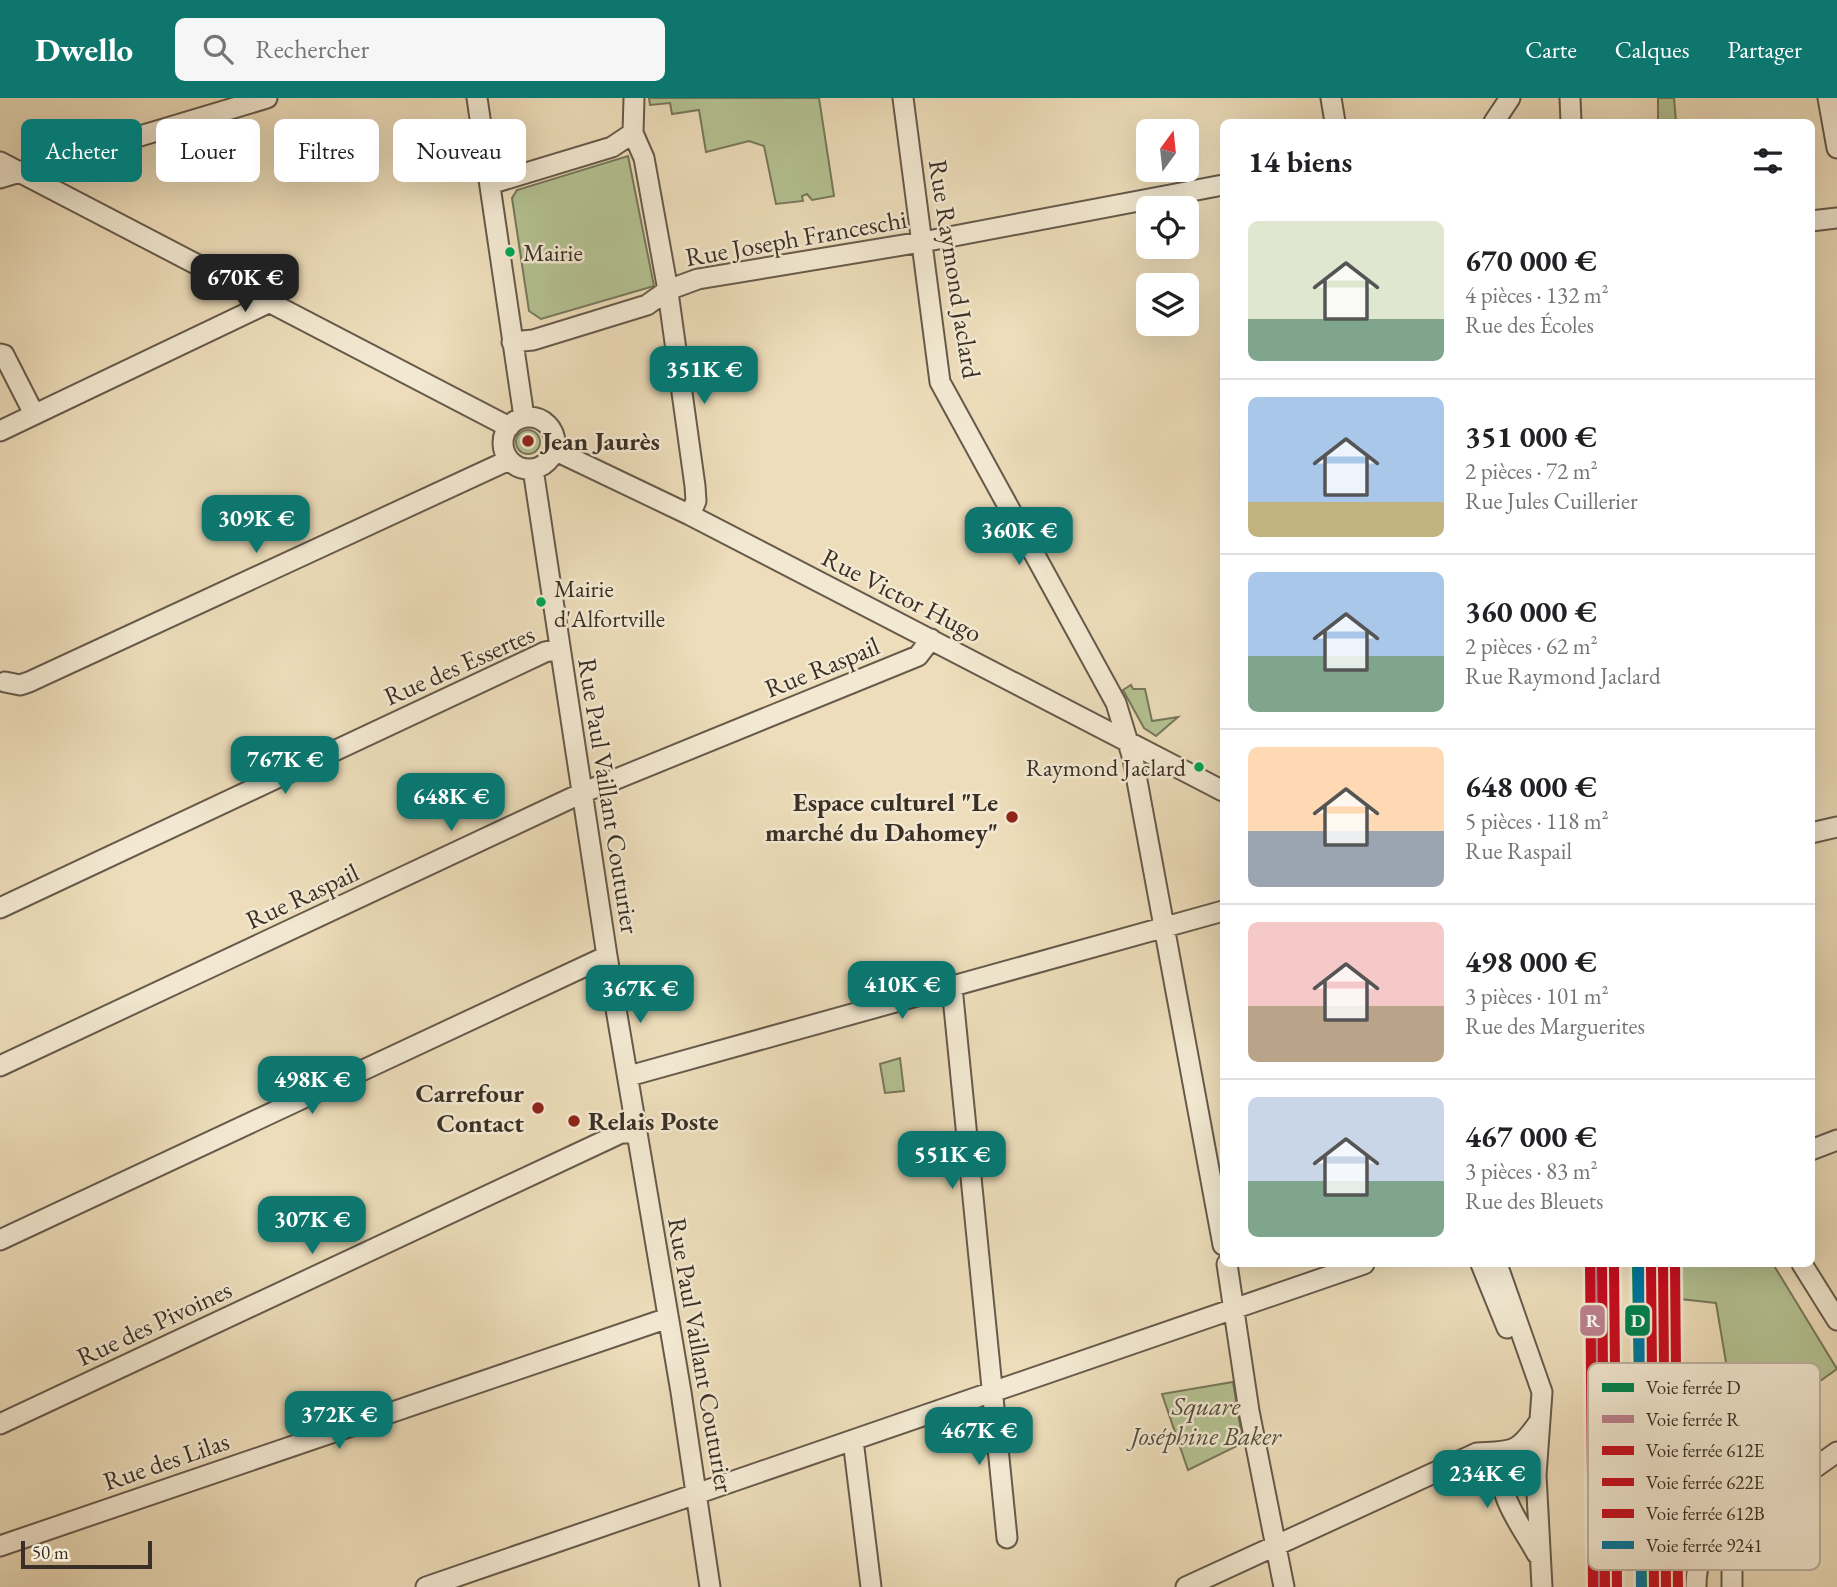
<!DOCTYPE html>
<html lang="fr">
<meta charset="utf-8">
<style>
body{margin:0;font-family:"EB Garamond",serif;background:#f6f6f6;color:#202124;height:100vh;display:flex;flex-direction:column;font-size:26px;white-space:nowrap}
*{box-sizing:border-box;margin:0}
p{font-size:23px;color:#757577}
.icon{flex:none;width:38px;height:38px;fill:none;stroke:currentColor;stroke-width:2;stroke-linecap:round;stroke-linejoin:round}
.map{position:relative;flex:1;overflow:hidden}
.panel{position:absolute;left:1220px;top:21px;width:595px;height:1148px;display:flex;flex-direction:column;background:#fff;border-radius:10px;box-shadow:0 7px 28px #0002}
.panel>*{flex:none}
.hud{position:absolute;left:21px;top:21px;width:665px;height:63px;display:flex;gap:14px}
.needle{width:46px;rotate:15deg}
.buttons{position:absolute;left:1136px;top:21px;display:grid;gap:14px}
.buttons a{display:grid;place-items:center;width:63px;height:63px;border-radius:10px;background:#fff;box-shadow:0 7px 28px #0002;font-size:35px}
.scale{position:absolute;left:21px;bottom:18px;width:131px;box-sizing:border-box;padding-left:7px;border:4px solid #3a2f26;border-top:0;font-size:19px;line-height:24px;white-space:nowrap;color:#3a2f26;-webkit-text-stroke:5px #f3e9d2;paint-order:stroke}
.price{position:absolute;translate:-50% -60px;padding:0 16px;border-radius:14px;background:#0f766e;color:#fff;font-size:23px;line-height:46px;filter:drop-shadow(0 2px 4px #0008)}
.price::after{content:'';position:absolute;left:50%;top:42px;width:21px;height:16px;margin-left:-10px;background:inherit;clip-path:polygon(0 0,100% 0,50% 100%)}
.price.on{background:#222;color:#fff}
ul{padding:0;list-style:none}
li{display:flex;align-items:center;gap:21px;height:175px;padding:0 28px}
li+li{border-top:2px solid #e0e0e0}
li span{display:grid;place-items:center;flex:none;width:196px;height:140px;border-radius:10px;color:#555}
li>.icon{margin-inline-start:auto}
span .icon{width:84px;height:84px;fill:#fffc;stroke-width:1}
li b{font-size:30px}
h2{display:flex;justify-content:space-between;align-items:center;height:84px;padding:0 28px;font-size:30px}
.pill{padding:0 24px;border-radius:10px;background:#fff;box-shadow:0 7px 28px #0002;font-size:24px;line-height:63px}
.pill.on{background:#0f766e;color:#fff}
header{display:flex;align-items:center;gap:42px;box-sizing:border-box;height:98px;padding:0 35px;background:#0f766e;color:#fff}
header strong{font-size:33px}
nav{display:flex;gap:38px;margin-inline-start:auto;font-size:24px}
.search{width:490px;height:63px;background:#f6f6f6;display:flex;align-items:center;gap:18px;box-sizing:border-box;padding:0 24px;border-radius:10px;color:#757577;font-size:26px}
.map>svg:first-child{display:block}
</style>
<header>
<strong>Dwello</strong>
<div class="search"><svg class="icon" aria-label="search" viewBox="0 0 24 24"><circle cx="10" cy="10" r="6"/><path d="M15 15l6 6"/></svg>Rechercher</div>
<nav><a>Carte</a><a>Calques</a><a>Partager</a></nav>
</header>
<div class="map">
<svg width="1837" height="1489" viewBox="0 0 1837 1489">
<rect width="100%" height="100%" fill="#edddba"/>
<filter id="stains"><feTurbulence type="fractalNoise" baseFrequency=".00286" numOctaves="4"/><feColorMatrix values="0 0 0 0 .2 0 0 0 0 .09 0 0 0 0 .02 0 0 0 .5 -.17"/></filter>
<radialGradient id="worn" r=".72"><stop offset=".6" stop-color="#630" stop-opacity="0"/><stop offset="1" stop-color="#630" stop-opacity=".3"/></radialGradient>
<!-- green -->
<path fill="#b4c292" stroke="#77785c" stroke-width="2" d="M649,0H819L834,98L812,102L807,96L802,98L803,103L776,106L764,48L749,43L706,54L699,12L672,16L670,5L650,7Z
M1658,0H1674L1676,24H1658Z
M628,58L654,188L541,221L529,213L512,100L517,92Z
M516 344a12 12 0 1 1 24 0a12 12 0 1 1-24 0Z
M1131,587L1133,591H1145L1152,623L1178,619L1156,638L1144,630L1123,592Z
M900,960L904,993L885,995L880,966Z
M1679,1166H1773L1837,1271L1768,1320L1753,1317L1744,1308V1290L1730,1288L1716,1205L1680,1201Z
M1233,1284L1243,1345L1188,1372L1162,1296Z"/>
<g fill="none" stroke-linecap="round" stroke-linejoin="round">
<!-- minor casing -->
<g stroke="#675a4b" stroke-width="23">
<path id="minor" d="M477,0L524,319
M634,0L633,35L644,60L667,187L695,388L696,403L690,417
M903,0L940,284L1116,605L1133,661L1223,1147
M1331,0L1335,24
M1570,0L1571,24
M1828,0L1837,50
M1494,24L1510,0
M0,64L509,329
M0,80L267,0
M490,86L612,49L633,35
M1811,123L1837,120
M512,244L533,242L647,207L668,192L698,181L933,142L1223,87
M0,256L4,257L30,308
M503 345a26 26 0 1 1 52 0a26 26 0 1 1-52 0Z
M0,333L268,205
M554,352L690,417L1223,693
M533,371L607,858L681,1294L710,1489
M5,584L20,587L29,584L509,362
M1811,735L1837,729
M0,810L545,554L559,551
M952,889L1007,1440
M0,968L582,695L918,558L931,541
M629,978L1223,813
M1811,1052L1837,1042
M0,1142L607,858
M1227,1166L1249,1313L1284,1489
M1481,1166L1507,1230
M1497,1166L1542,1294L1536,1377L1542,1489
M1802,1166L1837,1222
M0,1326L604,1043L621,1035L636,1034
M853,1342L871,1489
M1506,1353C1491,1393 1519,1423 1537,1456
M0,1448L668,1220
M1732,1448L1792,1386L1837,1354
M426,1489L1364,1166
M1186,1489L1477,1355C1513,1353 1517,1356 1539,1324
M1696,1489C1696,1460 1703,1451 1732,1448
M1732,1489V1448"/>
</g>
<!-- minor -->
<use href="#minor" stroke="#f3e9d2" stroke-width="19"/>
<!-- rail-1 casing -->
<g stroke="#f3e9d2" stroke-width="16">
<path id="rail-1" d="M1637,1166L1642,1489"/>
</g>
<!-- rail-2 casing -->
<g stroke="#f3e9d2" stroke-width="16">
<path id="rail-2" d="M1592,1166L1595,1489"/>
</g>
<!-- rail-3 casing -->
<g stroke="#f3e9d2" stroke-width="16">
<path id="rail-3" d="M1602,1166L1605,1489
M1663,1166L1666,1489"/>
</g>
<!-- rail-4 casing -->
<g stroke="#f3e9d2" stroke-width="16">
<path id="rail-4" d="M1590,1166L1593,1489
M1651,1166L1654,1489"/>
</g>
<!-- rail-5 casing -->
<g stroke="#f3e9d2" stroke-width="16">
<path id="rail-5" d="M1614,1166L1617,1489
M1675,1166L1678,1489"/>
</g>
<!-- rail-6 casing -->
<g stroke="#f3e9d2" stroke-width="16">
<path id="rail-6" d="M1639,1166L1641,1489"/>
</g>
<!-- rail-1 -->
<use href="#rail-1" stroke="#00824e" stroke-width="10"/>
<!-- rail-2 -->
<use href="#rail-2" stroke="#bc818e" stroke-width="10"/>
<!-- rail-3 -->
<use href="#rail-3" stroke="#c50e1f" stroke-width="10"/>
<!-- rail-4 -->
<use href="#rail-4" stroke="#c50e1f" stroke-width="10"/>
<!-- rail-5 -->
<use href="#rail-5" stroke="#c50e1f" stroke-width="10"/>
<!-- rail-6 -->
<use href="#rail-6" stroke="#0075a1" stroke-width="10"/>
</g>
<!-- markers -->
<g fill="#00a651" stroke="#f3e9d2" stroke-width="2.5">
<circle cx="510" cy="154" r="6"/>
<circle cx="541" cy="504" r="6"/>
<circle cx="1199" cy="669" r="6"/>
</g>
<g fill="#8f2418" stroke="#f3e9d2" stroke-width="2.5">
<circle cx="528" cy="343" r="7"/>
<circle cx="1012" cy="719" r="7"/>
<circle cx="538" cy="1010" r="7"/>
<circle cx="574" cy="1023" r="7"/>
</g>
<g text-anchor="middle" stroke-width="5" stroke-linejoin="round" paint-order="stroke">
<!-- bus labels -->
<g font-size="24" fill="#3a2f26" stroke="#f3e9d2" text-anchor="start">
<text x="523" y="163">Mairie</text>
<text x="554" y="499">Mairie<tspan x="554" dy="30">d'Alfortville</tspan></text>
<text x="1186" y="678" text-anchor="end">Raymond Jaclard</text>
</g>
<!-- street labels -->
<g font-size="26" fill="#3a2f26" stroke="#f3e9d2">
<text transform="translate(796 140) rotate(-10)" y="9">Rue Joseph Franceschi</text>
<text transform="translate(955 171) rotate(81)" y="9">Rue Raymond Jaclard</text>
<text transform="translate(902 497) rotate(27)" y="9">Rue Victor Hugo</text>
<text transform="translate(459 567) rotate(-24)" y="9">Rue des Essertes</text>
<text transform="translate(822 569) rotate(-22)" y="9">Rue Raspail</text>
<text transform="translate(609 698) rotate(81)" y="9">Rue Paul Vaillant Couturier</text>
<text transform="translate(302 798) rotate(-25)" y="9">Rue Raspail</text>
<text transform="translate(154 1225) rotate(-25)" y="9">Rue des Pivoines</text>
<text transform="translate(701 1257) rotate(80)" y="9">Rue Paul Vaillant Couturier</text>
<text transform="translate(166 1363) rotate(-19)" y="9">Rue des Lilas</text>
</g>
<!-- poi labels -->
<g font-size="26" font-weight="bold" fill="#3a2f26" stroke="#f3e9d2" text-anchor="start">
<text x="542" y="352">Jean Jaurès</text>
<text x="998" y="713" text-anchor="end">Espace culturel "Le<tspan x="998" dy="30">marché du Dahomey"</tspan></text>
<text x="524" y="1004" text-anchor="end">Carrefour<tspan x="524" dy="30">Contact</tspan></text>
<text x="588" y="1032">Relais Poste</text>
</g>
<!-- park labels -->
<g font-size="26" font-style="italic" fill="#524c3c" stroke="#f3e9d2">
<text x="1206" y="1317">Square<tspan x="1206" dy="30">Joséphine Baker</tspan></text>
</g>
</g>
<!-- legend -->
<rect x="1588" y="1265" width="232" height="207" rx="10" fill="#f3e9d2" stroke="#bcb19e" stroke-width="2"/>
<rect x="1602" y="1285" width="32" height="9" fill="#00824e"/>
<rect x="1602" y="1317" width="32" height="8" fill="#bc818e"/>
<rect x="1602" y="1348" width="32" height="9" fill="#c50e1f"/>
<rect x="1602" y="1380" width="32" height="8" fill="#c50e1f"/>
<rect x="1602" y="1411" width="32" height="9" fill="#c50e1f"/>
<rect x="1602" y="1443" width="32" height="8" fill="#0075a1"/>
<g font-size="19" fill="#3a2f26">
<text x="1646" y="1296">Voie ferrée D</text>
<text x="1646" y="1328">Voie ferrée R</text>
<text x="1646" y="1359">Voie ferrée 612E</text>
<text x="1646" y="1391">Voie ferrée 622E</text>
<text x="1646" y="1422">Voie ferrée 612B</text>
<text x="1646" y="1454">Voie ferrée 9241</text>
</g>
<g stroke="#f3e9d2" stroke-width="2.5">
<rect x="1579" y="1206" width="27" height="33" rx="7" fill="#bc818e"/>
<rect x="1624" y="1206" width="27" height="33" rx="7" fill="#00824e"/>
</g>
<g font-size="19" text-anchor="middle" font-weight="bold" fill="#fff">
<text x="1593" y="1229">R</text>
<text x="1638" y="1229">D</text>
</g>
<rect width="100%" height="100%" filter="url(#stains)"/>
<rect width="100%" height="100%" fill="url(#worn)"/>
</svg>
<div class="buttons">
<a><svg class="needle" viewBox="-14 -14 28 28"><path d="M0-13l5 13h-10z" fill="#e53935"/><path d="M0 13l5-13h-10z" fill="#757577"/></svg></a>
<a><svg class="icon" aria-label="locate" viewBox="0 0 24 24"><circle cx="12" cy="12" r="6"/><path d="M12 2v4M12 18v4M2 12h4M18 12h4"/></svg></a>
<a><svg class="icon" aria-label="layers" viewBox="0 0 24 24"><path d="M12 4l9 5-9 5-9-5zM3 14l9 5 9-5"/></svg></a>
</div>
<div class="scale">50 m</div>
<b class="price on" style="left:245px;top:216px">670K €</b>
<b class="price" style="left:704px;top:308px">351K €</b>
<b class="price" style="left:256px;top:457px">309K €</b>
<b class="price" style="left:1019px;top:469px">360K €</b>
<b class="price" style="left:285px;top:698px">767K €</b>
<b class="price" style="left:451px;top:735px">648K €</b>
<b class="price" style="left:902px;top:923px">410K €</b>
<b class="price" style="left:640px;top:927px">367K €</b>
<b class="price" style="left:312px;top:1018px">498K €</b>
<b class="price" style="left:952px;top:1093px">551K €</b>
<b class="price" style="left:312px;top:1158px">307K €</b>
<b class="price" style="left:339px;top:1353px">372K €</b>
<b class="price" style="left:979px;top:1369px">467K €</b>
<b class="price" style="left:1487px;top:1412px">234K €</b>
<div class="hud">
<a class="pill on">Acheter</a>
<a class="pill">Louer</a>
<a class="pill">Filtres</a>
<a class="pill">Nouveau</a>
</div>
<section class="panel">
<h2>14 biens<svg class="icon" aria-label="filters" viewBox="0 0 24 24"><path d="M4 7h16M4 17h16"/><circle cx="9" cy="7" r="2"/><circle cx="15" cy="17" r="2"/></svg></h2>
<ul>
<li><span style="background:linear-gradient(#dfe7d0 70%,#7fa58c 0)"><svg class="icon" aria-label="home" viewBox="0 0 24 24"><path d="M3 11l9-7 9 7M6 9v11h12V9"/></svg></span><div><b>670 000 €</b><p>4 pièces · 132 m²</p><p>Rue des Écoles</p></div></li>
<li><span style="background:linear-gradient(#a9c7e8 75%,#c2b280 0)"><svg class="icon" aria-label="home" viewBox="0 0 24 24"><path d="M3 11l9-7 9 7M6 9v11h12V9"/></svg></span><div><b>351 000 €</b><p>2 pièces · 72 m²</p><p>Rue Jules Cuillerier</p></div></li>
<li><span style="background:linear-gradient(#a9c7e8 60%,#7fa58c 0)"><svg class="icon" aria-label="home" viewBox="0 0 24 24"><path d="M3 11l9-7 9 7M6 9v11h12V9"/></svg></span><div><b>360 000 €</b><p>2 pièces · 62 m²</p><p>Rue Raymond Jaclard</p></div></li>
<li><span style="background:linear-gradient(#ffd9b3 60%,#9aa5b1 0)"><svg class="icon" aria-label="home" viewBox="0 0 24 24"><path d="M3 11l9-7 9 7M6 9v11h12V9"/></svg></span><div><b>648 000 €</b><p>5 pièces · 118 m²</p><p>Rue Raspail</p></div></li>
<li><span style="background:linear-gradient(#f6c9c9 60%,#b9a48a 0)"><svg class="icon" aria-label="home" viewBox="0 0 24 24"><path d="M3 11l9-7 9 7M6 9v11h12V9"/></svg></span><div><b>498 000 €</b><p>3 pièces · 101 m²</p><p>Rue des Marguerites</p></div></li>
<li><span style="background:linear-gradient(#c9d6e8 60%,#7fa58c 0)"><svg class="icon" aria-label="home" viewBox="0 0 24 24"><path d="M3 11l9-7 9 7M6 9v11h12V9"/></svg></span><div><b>467 000 €</b><p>3 pièces · 83 m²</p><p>Rue des Bleuets</p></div></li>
</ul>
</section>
</div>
